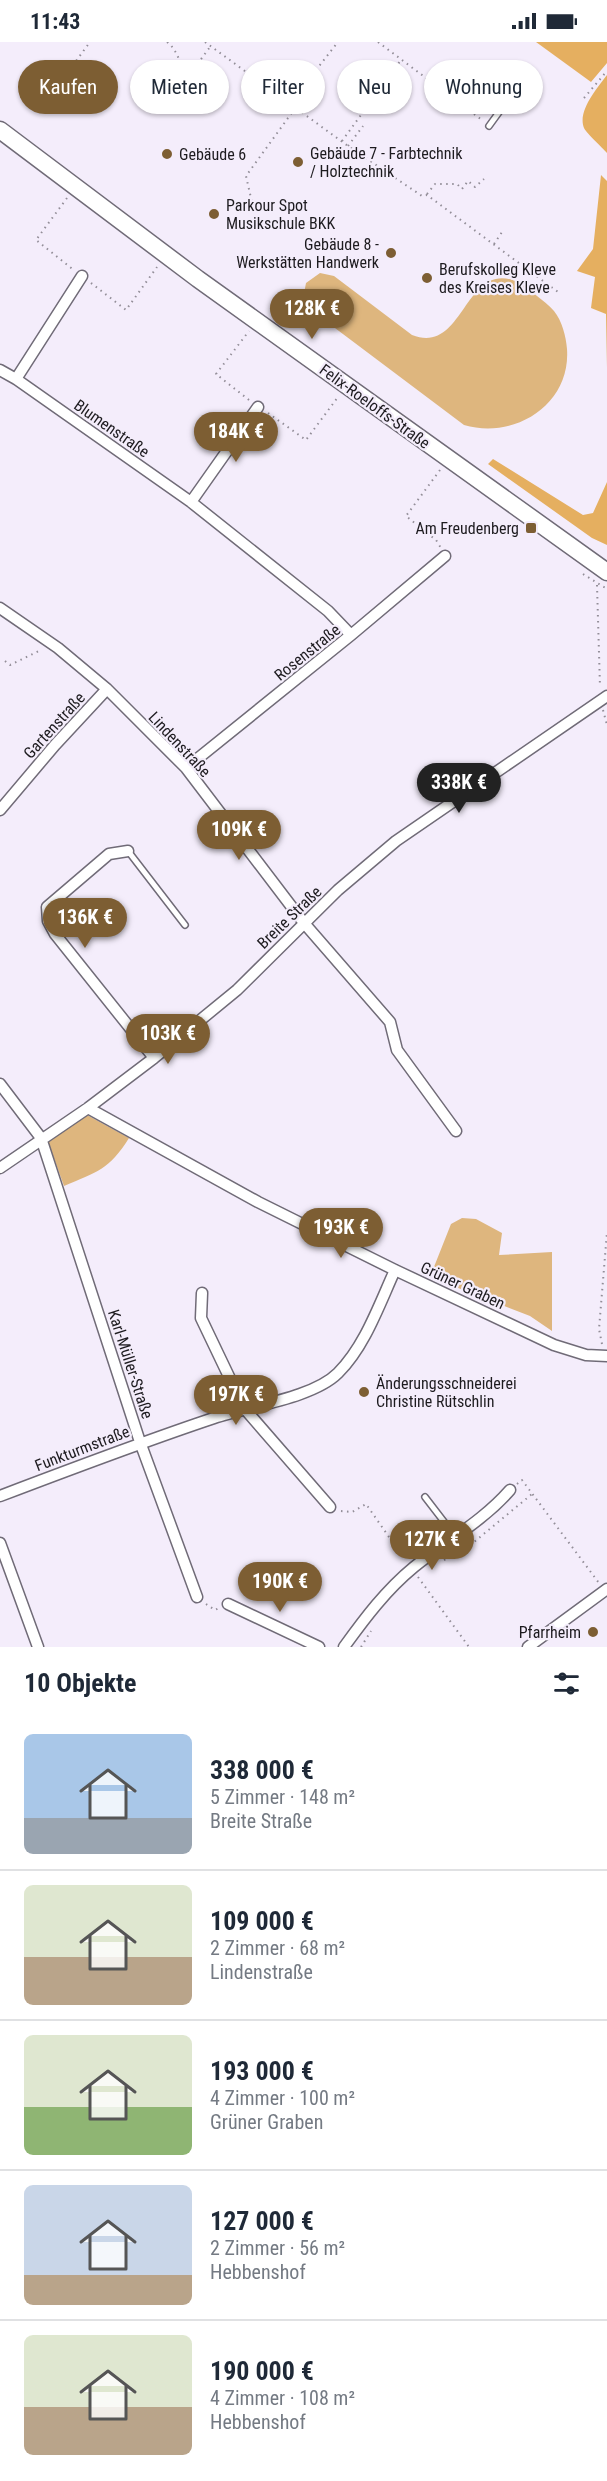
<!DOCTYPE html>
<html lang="de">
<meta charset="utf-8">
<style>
body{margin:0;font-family:"Roboto Condensed",sans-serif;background:#f6f6f7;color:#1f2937;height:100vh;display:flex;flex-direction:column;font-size:22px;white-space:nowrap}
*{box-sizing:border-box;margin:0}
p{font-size:20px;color:#747a83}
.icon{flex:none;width:33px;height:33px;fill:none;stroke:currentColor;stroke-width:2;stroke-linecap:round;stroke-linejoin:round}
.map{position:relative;height:1605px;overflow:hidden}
.panel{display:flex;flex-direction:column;background:#fff;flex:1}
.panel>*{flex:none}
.guide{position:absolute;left:18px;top:18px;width:572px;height:54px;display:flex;gap:12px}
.price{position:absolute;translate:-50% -51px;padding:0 14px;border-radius:21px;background:#7d5e33;color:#fff;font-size:20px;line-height:39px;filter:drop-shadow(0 2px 3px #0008)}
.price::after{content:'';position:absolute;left:50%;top:36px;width:18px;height:14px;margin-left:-9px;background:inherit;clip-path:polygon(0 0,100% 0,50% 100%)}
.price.current{background:#222;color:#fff}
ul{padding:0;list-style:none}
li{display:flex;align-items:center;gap:18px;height:150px;padding:0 24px}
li+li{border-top:2px solid #e0e1e3}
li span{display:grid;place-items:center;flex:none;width:168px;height:120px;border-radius:9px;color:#555}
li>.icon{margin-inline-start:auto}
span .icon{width:72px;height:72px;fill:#fffc;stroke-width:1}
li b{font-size:26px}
h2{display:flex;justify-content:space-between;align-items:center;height:72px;padding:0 24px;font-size:26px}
.chip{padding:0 21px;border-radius:27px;background:#fff;box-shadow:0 2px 4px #0004;font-size:21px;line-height:54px}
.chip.current{background:#7d5e33;color:#fff}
.status{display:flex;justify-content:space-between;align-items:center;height:42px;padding:0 30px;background:#fff;direction:ltr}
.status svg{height:16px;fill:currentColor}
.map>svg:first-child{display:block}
</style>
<div class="status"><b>11:43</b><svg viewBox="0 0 49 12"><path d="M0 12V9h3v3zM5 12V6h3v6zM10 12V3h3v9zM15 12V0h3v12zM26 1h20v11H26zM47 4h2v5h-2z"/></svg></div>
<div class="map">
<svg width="607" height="1605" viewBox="0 0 607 1605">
<rect width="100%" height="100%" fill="#f4edfb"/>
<!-- green -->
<path fill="#deb67e" d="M320,231L334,234L412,293C465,314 464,216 518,240C525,243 531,249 537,254C542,258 549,263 554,269C562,279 566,294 567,307C571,363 514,398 464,383L307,265L303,257L306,241Z
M87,1073L129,1096C109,1128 97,1130 64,1144L48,1100Z
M462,1176L476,1177L502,1191L499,1213L552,1210V1289L530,1274L430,1235L451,1182Z"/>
<!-- forest -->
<path fill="#e5af60" d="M536,0H607V21L591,40Z
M607,33V111C602,105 587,92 584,86C577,69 598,45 607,33Z
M601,133L607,139V326L606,272L591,266L595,235L577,229L593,207Z
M493,417L583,473L593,471L607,440V503L592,496L488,422Z"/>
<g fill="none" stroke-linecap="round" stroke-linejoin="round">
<!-- lane casing -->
<g stroke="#706b77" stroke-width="8">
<path id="lane" d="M489,84L515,48
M128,809L185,883
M425,1455L455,1494"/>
</g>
<!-- street casing -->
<g stroke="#706b77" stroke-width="13">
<path id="street" d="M0,328L16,337L191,460L328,569L351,593
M16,337L82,234
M191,460L258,365
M0,566L58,606L107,647L186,726L304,881L390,980L397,1008L456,1089
M186,726L351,593L445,514
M0,768L55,703L107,647
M128,809L109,812L47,865L48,879L55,892L154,1016
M0,1042L41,1096L140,1400L197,1555
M88,1066L258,1160L395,1228L554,1303L586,1313L607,1314
M0,1126L88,1066L154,1016L237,948L338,848L396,799L607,654
M202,1251L201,1276L244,1366L330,1465
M0,1454C71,1427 142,1400 214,1376C250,1364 313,1356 338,1331C365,1304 379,1263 395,1228
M0,1501L38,1605
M228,1562L319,1605
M344,1605C365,1576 386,1548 414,1525C446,1499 482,1480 510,1448
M528,1605L607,1547"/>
</g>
<!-- secondary casing -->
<g stroke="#706b77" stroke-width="19">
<path id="secondary" d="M0,88L198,237L607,530"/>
</g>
<!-- path -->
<path stroke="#938e98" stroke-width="2" stroke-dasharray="1.5 4.5" stroke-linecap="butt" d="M167,0C178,8 180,23 187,35
M205,0L348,104L422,154L427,153L558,250
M378,0L482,78
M62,38L90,0
M193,52L181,44L210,5
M584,56L607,29
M290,61L338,0
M342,99L401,18
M348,104L363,84
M427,152L435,142H457L462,147L468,139L475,145L484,137
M67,156L36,198L75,229
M253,165L246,134L296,65
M494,202L504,187
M91,241L126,268L157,225
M249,358L216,332L249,289
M268,371L306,398L338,355
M440,428L406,474L436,498L441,506
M583,532L607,547
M597,543L600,645
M5,619L10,623L41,608
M603,668L607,683
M602,1302L599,1287L607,1190
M517,1442L522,1438L599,1541
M341,1469L352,1470L366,1462L405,1518
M444,1518L468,1505L532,1452
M418,1535L469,1605
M206,1562L215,1568L219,1566
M361,1605L371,1589"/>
<!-- lane -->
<use href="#lane" stroke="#fff" stroke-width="5"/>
<!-- street -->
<use href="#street" stroke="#fff" stroke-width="10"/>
<!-- secondary -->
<use href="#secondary" stroke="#fff" stroke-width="16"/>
</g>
<!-- markers -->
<g fill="#7d5e33" stroke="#f4edfb" stroke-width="2">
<circle cx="167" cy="112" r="6"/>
<circle cx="298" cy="120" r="6"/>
<circle cx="214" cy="172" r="6"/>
<circle cx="391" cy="211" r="6"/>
<circle cx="427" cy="236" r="6"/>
<rect x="525" y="480" width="12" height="12" rx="3"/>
<circle cx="364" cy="1350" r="6"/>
<circle cx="593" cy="1590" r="6"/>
</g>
<g text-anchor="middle" stroke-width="4.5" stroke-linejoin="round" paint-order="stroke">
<!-- poi labels -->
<g font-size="16" fill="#1d1b1f" stroke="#f4edfb" text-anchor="start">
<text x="310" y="117">Gebäude 7 - Farbtechnik<tspan x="310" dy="18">/ Holztechnik</tspan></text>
<text x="179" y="118">Gebäude 6</text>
<text x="226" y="169">Parkour Spot<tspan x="226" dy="18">Musikschule BKK</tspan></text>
<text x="379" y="208" text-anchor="end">Gebäude 8 -<tspan x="379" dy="18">Werkstätten Handwerk</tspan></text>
<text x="439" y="233">Berufskolleg Kleve<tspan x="439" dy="18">des Kreises Kleve</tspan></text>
<text x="519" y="492" text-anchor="end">Am Freudenberg</text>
<text x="376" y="1347">Änderungsschneiderei<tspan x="376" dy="18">Christine Rütschlin</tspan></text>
<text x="581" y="1596" text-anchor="end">Pfarrheim</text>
</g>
<!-- street labels -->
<g font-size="16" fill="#1d1b1f" stroke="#f4edfb">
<text transform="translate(375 364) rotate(36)" y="6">Felix-Roeloffs-Straße</text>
<text transform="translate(112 386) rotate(35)" y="6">Blumenstraße</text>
<text transform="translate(307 610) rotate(-39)" y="6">Rosenstraße</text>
<text transform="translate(54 683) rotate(-48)" y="6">Gartenstraße</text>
<text transform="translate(180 702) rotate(47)" y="6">Lindenstraße</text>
<text transform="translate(289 875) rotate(-44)" y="6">Breite Straße</text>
<text transform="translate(463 1243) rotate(25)" y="6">Grüner Graben</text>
<text transform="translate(131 1322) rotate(72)" y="6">Karl-Müller-Straße</text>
<text transform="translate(82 1406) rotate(-21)" y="6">Funkturmstraße</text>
</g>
</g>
</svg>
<b class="price" style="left:312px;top:298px">128K €</b>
<b class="price" style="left:236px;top:421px">184K €</b>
<b class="price current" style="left:459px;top:772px">338K €</b>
<b class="price" style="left:239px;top:819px">109K €</b>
<b class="price" style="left:85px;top:907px">136K €</b>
<b class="price" style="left:168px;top:1023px">103K €</b>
<b class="price" style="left:341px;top:1217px">193K €</b>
<b class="price" style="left:236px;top:1384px">197K €</b>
<b class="price" style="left:432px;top:1529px">127K €</b>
<b class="price" style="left:280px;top:1571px">190K €</b>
<div class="guide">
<a class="chip current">Kaufen</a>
<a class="chip">Mieten</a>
<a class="chip">Filter</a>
<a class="chip">Neu</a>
<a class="chip">Wohnung</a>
</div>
</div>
<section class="panel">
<h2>10 Objekte<svg class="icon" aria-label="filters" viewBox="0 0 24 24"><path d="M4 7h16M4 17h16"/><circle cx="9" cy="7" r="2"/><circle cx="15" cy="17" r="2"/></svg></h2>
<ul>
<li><span style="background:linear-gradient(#a9c7e8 70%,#9aa5b1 0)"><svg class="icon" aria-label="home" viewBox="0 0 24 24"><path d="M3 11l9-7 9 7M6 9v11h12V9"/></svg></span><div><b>338 000 €</b><p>5 Zimmer · 148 m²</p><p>Breite Straße</p></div></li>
<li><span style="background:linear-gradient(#dfe7d0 60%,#b9a48a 0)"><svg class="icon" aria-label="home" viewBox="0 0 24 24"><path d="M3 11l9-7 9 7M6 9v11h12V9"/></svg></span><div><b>109 000 €</b><p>2 Zimmer · 68 m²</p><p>Lindenstraße</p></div></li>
<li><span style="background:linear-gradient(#dfe7d0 60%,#8fb573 0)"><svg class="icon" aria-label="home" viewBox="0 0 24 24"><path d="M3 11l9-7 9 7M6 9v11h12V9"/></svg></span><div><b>193 000 €</b><p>4 Zimmer · 100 m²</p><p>Grüner Graben</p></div></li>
<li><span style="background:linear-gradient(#c9d6e8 75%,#b9a48a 0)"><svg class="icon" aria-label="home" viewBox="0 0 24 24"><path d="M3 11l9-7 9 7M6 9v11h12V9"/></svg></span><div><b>127 000 €</b><p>2 Zimmer · 56 m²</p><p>Hebbenshof</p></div></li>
<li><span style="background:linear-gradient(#dfe7d0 60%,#b9a48a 0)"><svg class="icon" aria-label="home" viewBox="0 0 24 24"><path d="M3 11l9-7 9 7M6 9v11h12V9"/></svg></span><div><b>190 000 €</b><p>4 Zimmer · 108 m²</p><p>Hebbenshof</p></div></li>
</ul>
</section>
